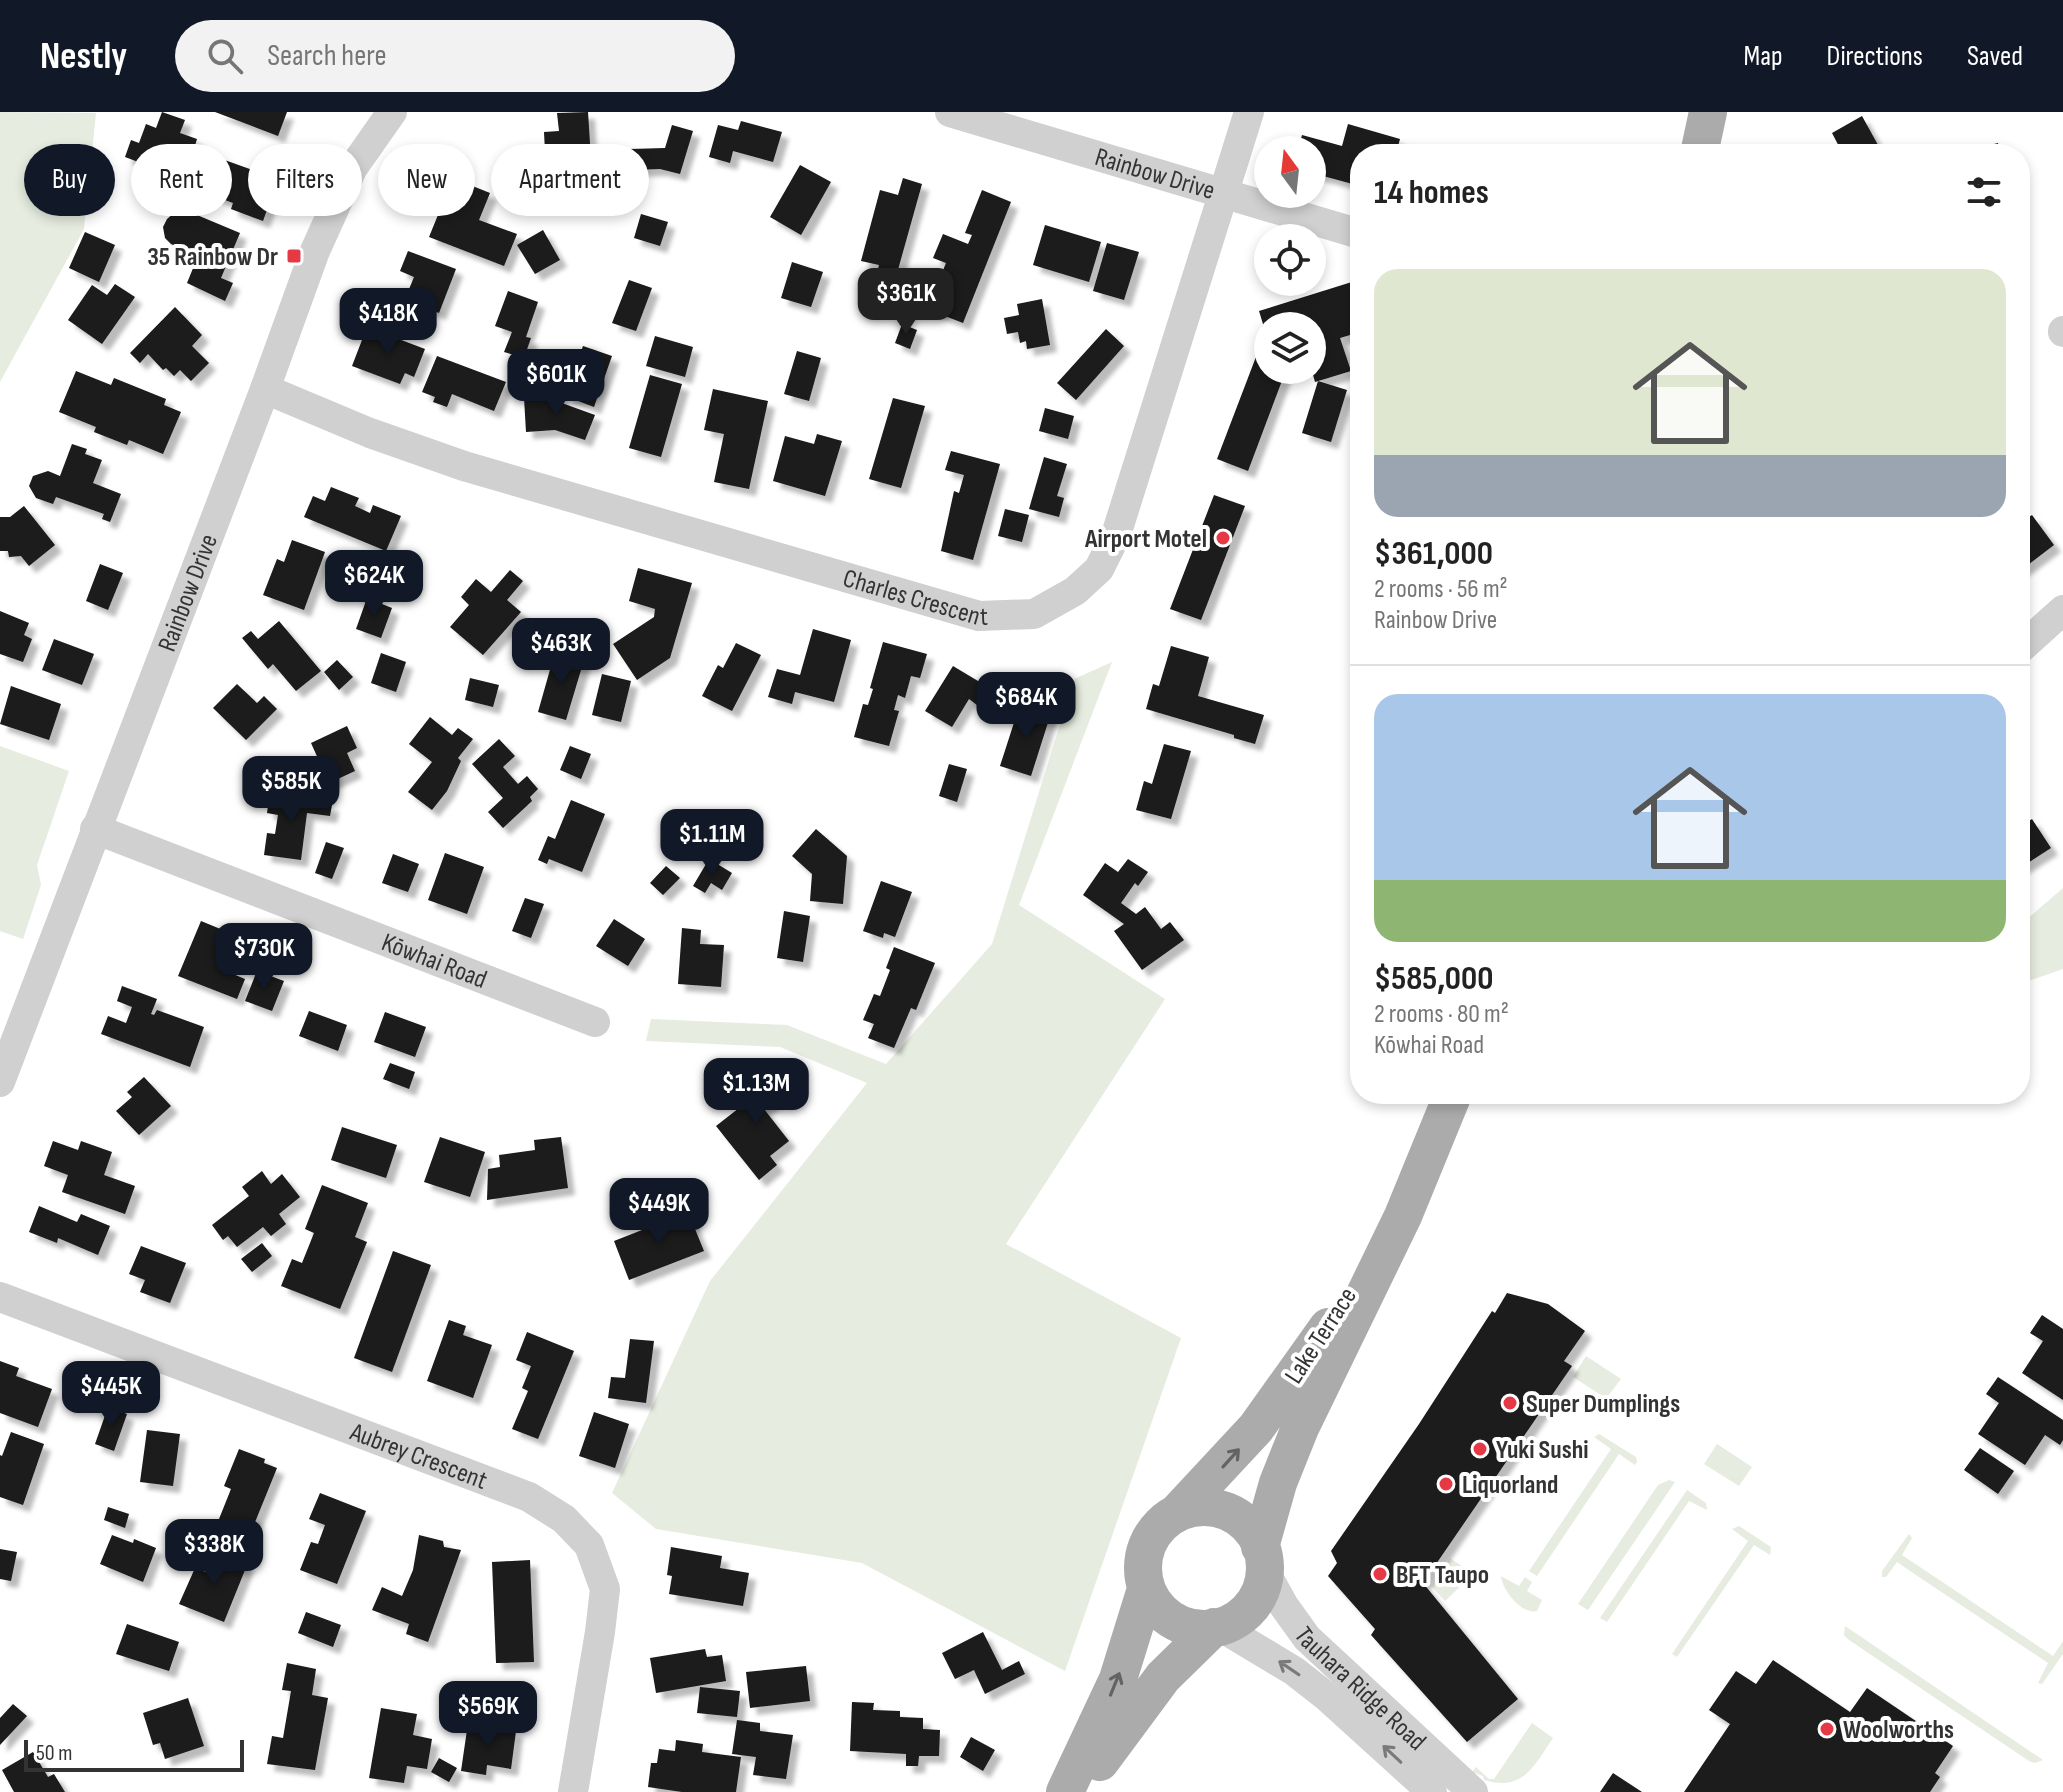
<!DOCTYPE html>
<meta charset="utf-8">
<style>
body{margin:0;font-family:"Sofia Sans Condensed",sans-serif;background:#f2f2f2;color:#222;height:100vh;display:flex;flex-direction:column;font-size:30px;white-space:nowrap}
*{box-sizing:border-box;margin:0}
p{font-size:26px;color:#767676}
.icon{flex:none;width:44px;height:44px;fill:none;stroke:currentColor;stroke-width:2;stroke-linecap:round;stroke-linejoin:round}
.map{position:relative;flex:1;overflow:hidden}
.sheet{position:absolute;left:1350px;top:32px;width:680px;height:960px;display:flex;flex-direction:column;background:#fff;border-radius:32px;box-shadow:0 4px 12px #0003}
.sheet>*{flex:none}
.banner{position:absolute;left:24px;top:32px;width:760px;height:72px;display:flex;gap:16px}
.needle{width:52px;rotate:345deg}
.tools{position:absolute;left:1254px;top:24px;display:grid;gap:16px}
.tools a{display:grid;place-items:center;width:72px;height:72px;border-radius:50%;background:#fff;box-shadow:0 4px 12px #0003;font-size:40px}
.scale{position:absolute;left:24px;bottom:20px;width:220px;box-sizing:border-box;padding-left:8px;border:4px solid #333;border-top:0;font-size:22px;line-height:28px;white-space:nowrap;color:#333;-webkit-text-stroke:6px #fff;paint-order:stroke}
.price{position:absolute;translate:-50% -68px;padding:0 18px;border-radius:16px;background:#111827;color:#fff;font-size:26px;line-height:52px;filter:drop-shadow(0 2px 4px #0008)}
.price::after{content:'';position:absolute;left:50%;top:48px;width:24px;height:18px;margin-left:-12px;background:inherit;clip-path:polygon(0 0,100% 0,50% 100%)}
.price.selected{background:#222;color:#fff}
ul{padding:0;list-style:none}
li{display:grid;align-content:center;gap:16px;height:424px;padding:0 24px}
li+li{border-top:2px solid #e0e0e0}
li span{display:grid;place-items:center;height:248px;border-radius:24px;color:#555}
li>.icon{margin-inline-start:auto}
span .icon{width:144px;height:144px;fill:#fffc;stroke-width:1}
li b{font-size:34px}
h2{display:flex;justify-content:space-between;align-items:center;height:96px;padding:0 24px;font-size:34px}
.pill{padding:0 28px;border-radius:36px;background:#fff;box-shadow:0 4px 12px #0003;font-size:28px;line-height:72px}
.pill.selected{background:#111827;color:#fff}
header{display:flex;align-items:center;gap:48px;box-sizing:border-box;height:112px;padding:0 40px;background:#111827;color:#fff}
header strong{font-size:38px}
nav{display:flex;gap:44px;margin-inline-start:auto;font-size:28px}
.search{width:560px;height:72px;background:#f2f2f2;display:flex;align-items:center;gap:20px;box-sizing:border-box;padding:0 28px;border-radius:44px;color:#767676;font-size:30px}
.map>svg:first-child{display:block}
</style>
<header>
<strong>Nestly</strong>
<div class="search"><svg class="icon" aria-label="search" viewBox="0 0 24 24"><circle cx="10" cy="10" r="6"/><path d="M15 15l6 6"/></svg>Search here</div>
<nav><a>Map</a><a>Directions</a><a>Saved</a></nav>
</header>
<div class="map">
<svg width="2063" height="1680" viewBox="0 0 2063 1680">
<defs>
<filter id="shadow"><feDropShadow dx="7" dy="7" stdDeviation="2" flood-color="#0004"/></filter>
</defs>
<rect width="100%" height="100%" fill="#fff"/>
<!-- green -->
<path fill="#e6ecdf" d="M0,0L96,1L84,117L0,270Z
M1112,550L1019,793L1165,887L1006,1132L1181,1226L1065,1559L862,1451L656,1417L612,1381L710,1169L867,971L780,935L646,929L651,907L787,913L886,952L992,832L1074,567Z
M0,634L69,659L37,753L41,773L23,827L0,819Z
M2063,776V857L2020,872V813Z
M1586,1244L1621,1267L1608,1284L1604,1285L1573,1265Z
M1599,1322L1636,1345L1637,1350L1635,1353L1619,1342L1537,1464L1529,1459L1611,1337L1594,1325Z
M1717,1332L1752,1355L1739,1374L1704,1352Z
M1669,1368L1675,1370L1588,1498L1578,1492L1658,1373Z
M1687,1378L1706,1391L1707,1398L1689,1389L1607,1510L1600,1506Z
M1739,1414L1771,1435L1770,1443L1754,1433L1677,1545L1672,1542L1748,1429L1732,1417Z
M1909,1422L1912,1426L1902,1443L2053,1544L2063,1529V1542L2042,1572L2038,1571L2048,1551L1916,1463L1897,1450L1886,1465H1882V1459Z
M1450,1446L1466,1457L1468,1467L1445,1489L1431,1474Z
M1501,1464L1519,1474L1525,1465L1532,1470L1527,1479L1542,1488L1537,1499C1522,1503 1502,1478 1501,1464Z
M1845,1514L2043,1648L2035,1651L2029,1649L1849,1528L1844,1523Z
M1532,1611L1553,1626C1534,1654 1523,1680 1484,1668L1483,1664L1472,1660L1476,1655L1489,1667H1494Z"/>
<!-- building -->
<path fill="#1a1a1a" filter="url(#shadow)" d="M162,0L185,8L180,21L197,27L194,37L278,67L263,109L231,97L233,91L155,62L157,57L125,45L131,28L139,31L146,12L156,16Z
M215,0H287L278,24Z
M588,0L593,78L576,79L575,65L535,67L533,41L545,40L544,20L559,19L557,1Z
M1862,4L1883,42H1843L1832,21Z
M741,9L782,20L773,50L733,39L730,51L709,45L718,13L738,18Z
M1348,12L1400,27L1396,42H1360V74L1312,61V38H1298L1302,23L1342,34Z
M672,13L693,19L680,62L660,57L631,58L630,37L665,36Z
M1998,31L2000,42H1938L1965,35L1966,39Z
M800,53L831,70L801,123L770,105Z
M903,66L922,72L894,172L875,167L879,153L861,149L880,78L898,83Z
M460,69L490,81L479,108L517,122L504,154L429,125L440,98L447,100Z
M982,78L1011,90L963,211L927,197L946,151L933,146L943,122L968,132L972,123L965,121Z
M185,98L240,121L221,166L233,171L225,189L187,171L198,144L171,132L165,126L163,115L167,107L174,101Z
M641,102L668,110L660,134L634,126Z
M1045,113L1101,130L1089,170L1033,153Z
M543,118L560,148L535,162L517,133Z
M85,120L115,133L99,170L69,156Z
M1107,131L1139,140L1124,188L1093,179Z
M408,139L456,157L439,201L405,187L414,165L400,159Z
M792,150L823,160L811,195L781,186Z
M629,168L652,176L636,219L612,211Z
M1355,169L1360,184V220L1340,226L1351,259L1315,270L1312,259V214H1268L1267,225L1259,199Z
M115,172L135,185L102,232L68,208L92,173L107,183Z
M508,179L538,190L526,225L531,226L524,246L504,240L512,220L495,214Z
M1042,187L1050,233L1027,237L1026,229L1020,231L1018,220L1007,222L1004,206L1019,203L1017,192Z
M175,195L202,223L192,234L209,251L191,269L180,258L174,264L166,256L163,258L148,242L140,251L130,241Z
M902,212L917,218L910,237L895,231Z
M367,215L425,237L414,265L405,261L400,272L352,254Z
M1106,217L1124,234L1076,288L1057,271Z
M655,224L693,235L685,265L646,254Z
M583,234L612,244L594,295L565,284Z
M1259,237L1268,241V258H1286L1248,359L1217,347Z
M797,239L821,246L809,289L784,282Z
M437,244L506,270L494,299L452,282L447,295L433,290L435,285L422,280Z
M76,259L111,273L114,266L166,287L164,293L181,300L163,342L129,328L127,333L94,320L96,315L59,300Z
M650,263L682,272L661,345L629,336Z
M1318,269L1347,278L1331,330L1302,321Z
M713,277L768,289L749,377L714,370L724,322L704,318Z
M560,284L559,290L595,303L585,328L555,318L526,320L524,286Z
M893,286L925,294L901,376L869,367Z
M1045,296L1074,304L1068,327L1039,319Z
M817,322L842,329L825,384L773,369L785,324L814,332Z
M72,332L87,337L85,342L102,348L93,371L121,382L110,410L102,407L104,402L56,385L53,392L36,386L29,374L33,364L48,359L60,364Z
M951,339L1000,352L973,448L941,439L954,379L959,381L964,363L945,358Z
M1044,345L1067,352L1057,384L1064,386L1059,405L1029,397Z
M331,375L359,386L355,394L370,401L373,393L401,404L386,439L304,405L313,384L325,389Z
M1214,383L1245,394L1201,508L1170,497Z
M24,394L55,433L29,454L21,444L9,445L8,439H0V405H10Z
M1005,397L1029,403L1022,430L998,424Z
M2032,403L2054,433L2020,459V411Z
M292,428L325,440L304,498L263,483L277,447L284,450Z
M100,452L123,461L108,498L86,489Z
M638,456L692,471L670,546L637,568L613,532L654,505L655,497L629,489Z
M510,458L523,469L507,488L521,500L483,543L450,515L469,493L461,485L476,467L491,480Z
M367,486L392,496L381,526L356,517Z
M0,499L29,511L24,523L32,527L23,550L0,542Z
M279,509L321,559L296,579L273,552L268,557L242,526L251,519L258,527Z
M813,517L851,528L834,590L795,580L792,592L768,585L777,557L800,563Z
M54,527L94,542L82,573L42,558Z
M883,530L927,542L920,566L911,564L905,586L898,583L894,598L899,599L889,634L854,625L863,592L868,593L873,577L870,576Z
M736,531L761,543L732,599L702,584L718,553L723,556Z
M1171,534L1209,545L1198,584L1264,603L1255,632L1234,626V623L1146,597L1153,572L1159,574Z
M555,540L584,548L566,608L538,600Z
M381,541L406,550L396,580L371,571Z
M337,548L353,565L339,578L324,560Z
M953,554L988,575L977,593L969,587L952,615L925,599Z
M602,562L631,569L621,610L592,603Z
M470,566L499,573L493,595L465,588Z
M237,572L257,591L264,584L277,597L246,628L213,596Z
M11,574L61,592L49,628L0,612Z
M1020,592L1051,601L1031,664L1000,654Z
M430,605L452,623L458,616L473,627L458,646L461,649L447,679L432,698L408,680L432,650L409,632Z
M347,614L357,636L347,641L355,659L329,671L311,631Z
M499,627L515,644L503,655L518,672L527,664L538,677L530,685L532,689L503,716L488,700L503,686L472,652Z
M1164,632L1191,639L1171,707L1136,698L1144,669L1152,672Z
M570,634L591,642L581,667L560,658Z
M949,652L967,657L957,690L939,684Z
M270,679L308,684V690L332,693L330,704L307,701L301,748L264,743L267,721L275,722L278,703L267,701Z
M571,688L605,702L582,760L549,747L547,752L538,748L548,724L555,727Z
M2032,707L2051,736L2020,756V715Z
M816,717L847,744L843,792L810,789L812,762L792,744Z
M326,730L344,736L332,767L315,761Z
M445,741L484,755L467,802L428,788Z
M393,742L419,752L408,780L382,771Z
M709,747L732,761L722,778L711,771L705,781L693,774Z
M1128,747L1148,760L1138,774L1135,771L1121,791L1136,802L1145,795L1161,817L1170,810L1184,828L1142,858L1114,819L1124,812L1083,783L1105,751L1118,760Z
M666,754L680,766L663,783L650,771Z
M881,769L912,780L895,825L884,821L883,826L863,819Z
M525,786L544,792L531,826L512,819Z
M784,799L810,804L803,850L777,846Z
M614,807L645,827L628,854L596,834Z
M201,809L235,823L221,857L245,867L237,887L178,864Z
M682,816L701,818L700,832L724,833L721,875L678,872Z
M894,835L935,851L916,898L911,896L894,936L868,926L874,912L863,908L874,882L880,884L890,858L886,856Z
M257,859L284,869L272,899L245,889Z
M122,874L157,887L151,902L154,903L157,898L204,915L190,955L101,922L108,904L126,911L132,895L117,889Z
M309,899L347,913L338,939L299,924Z
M385,900L426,915L415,945L374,930Z
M390,951L415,960L409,977L383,967Z
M770,958L787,979L764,997L789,1029L770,1044L777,1053L759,1068L716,1014L748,989L741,981Z
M144,965L171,994L139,1023L116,999L132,985L127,980Z
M342,1015L397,1033L386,1066L331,1048Z
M440,1025L485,1040L470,1085L424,1070Z
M561,1025L568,1076L487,1088L488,1057L500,1055L499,1043L535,1038L534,1028Z
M53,1029L78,1038L81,1029L112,1040L104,1063L135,1074L125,1102L62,1080L68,1063L44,1054Z
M262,1059L271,1072L282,1062L300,1085L279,1102L286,1112L271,1124L263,1115L237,1135L228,1124L223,1128L212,1113L249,1084L242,1075Z
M322,1073L368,1091L355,1125L367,1130L340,1197L281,1174L292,1147L302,1151L314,1121L305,1117Z
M39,1094L77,1110L81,1102L110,1114L98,1143L58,1126L57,1131L29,1120Z
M688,1100L704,1139L629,1168L614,1129Z
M262,1131L272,1144L252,1160L241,1147Z
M141,1134L186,1151L170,1191L140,1180L145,1168L129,1162Z
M393,1139L431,1153L392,1260L354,1246Z
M1507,1181L1548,1192L1585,1219L1564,1249L1572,1254L1423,1471L1518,1587L1467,1630L1371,1523L1375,1517L1328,1464L1337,1451L1331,1439L1419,1312L1492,1199L1495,1201Z
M2042,1203L2063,1217V1288L2022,1261L2043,1229L2030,1221Z
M449,1208L466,1214L463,1223L492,1233L473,1286L427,1269Z
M527,1220L574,1239L538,1327L512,1317L528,1279L522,1276L531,1254L516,1248Z
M630,1227L654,1229L646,1291L608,1286L611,1265L625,1266Z
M0,1249L19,1256L16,1264L52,1277L38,1315L0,1301Z
M1998,1265L2063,1308V1328L2060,1333L2045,1323L2025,1353L1978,1322L1999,1291L1986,1282Z
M108,1295L127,1302L114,1339L95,1332Z
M594,1300L629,1312L615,1356L579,1344Z
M147,1318L180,1322L173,1374L140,1370Z
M11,1320L44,1332L23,1393L0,1385V1343L2,1344Z
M1980,1336L2014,1359L1998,1382L1964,1358Z
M239,1337L265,1347L264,1351L277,1356L249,1425L217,1412L231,1377L224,1374Z
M320,1381L366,1399L337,1472L300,1458L311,1430L318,1432L325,1413L309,1407Z
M108,1395L129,1402L125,1416L104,1408Z
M112,1423L133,1431L134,1427L156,1436L143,1470L100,1452Z
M419,1423L443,1429L444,1435L461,1438L428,1530L406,1522L409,1512L372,1498L382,1475L402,1484L413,1458Z
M671,1435L722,1444L720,1456L749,1461L743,1494L669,1482L672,1464L667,1463Z
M0,1437L17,1440L11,1469L0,1467Z
M214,1440L247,1453L224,1510L179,1492L195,1456L206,1460Z
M530,1448L534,1550L496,1551L492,1450Z
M306,1500L341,1513L333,1535L298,1521Z
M127,1512L179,1530L169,1559L116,1542Z
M983,1520L1002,1558L1019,1549L1025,1562L985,1582L974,1558L955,1567L942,1541Z
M705,1537L707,1545L722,1543L726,1569L656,1581L650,1546Z
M1773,1548L1850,1600L1867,1576L1953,1634L1935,1661L1940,1665L1930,1680H1684L1730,1612L1709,1598L1736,1559L1756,1572Z
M287,1551L316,1557L312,1583L328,1586L315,1658L267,1652L272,1624L283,1626L291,1579L282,1578Z
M806,1554L810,1589L750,1596L746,1560Z
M700,1575L740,1579L737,1605L697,1601Z
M188,1586L204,1634L165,1647L160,1631L153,1633L143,1601Z
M852,1590L874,1591L873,1598L900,1599V1605L923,1606V1617L940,1618L939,1644H919L918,1654H906V1642L850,1639Z
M13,1592L27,1604L0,1633V1606Z
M381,1596L417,1602L413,1623L432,1627L427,1657L407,1654L404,1671L369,1666Z
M737,1608L760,1611V1619L793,1623L786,1667L753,1663L756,1645L732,1642Z
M468,1611L516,1619L511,1657L487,1653L486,1663L461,1659Z
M971,1625L995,1638L983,1659L960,1645Z
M676,1628L703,1632L702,1640L741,1645L736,1680H682L648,1675L651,1651H657L659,1637L675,1639Z
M33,1640L48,1665L54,1662L65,1680H14L2,1658Z
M439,1646L457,1656L449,1670L431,1660Z
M1613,1661L1642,1680H1600Z"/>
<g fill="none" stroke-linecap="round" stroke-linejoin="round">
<!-- minor -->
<g stroke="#d0d0d0" stroke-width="30">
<path id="s1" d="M950,0L1360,122"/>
<path d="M2063,219V220"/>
<path id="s2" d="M265,277L370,321L464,354L979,504L1034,502L1075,479L1099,457L1116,423L1249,0"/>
<path d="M2020,537L2063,498"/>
<path id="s3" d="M95,717L595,910"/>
<path id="s4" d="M0,970L265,277L315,139L352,57L392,0"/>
<path id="s5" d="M0,1185L529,1385L564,1407L589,1433L605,1477L600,1520L573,1680"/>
<path id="s6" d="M1264,1458L1284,1494L1307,1526L1473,1680"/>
<path d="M1219,1514L1294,1559L1326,1584L1432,1680"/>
</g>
<!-- major -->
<path stroke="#ababab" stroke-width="38" d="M1699,42L1708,0
M1143 1456a61 61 0 1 1 122 0a61 61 0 1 1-122 0Z
M1176,1402L1256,1316L1328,1215
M1260,1435L1278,1371L1300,1316L1403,1104L1453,982
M1100,1650L1163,1565L1214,1515
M1065,1680L1118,1567L1146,1477"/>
</g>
<!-- one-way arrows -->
<defs><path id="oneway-shaft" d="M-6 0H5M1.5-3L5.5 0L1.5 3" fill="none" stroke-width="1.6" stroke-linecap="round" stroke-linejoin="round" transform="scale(2)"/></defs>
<g stroke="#636363">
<use href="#oneway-shaft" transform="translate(1231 1346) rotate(-48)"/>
<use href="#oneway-shaft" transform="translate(1115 1572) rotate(-68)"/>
</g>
<g stroke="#7a7a7a">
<use href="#oneway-shaft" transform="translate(1289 1556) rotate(-146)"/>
<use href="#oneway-shaft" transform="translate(1392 1642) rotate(-137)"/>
</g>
<!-- markers -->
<g fill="#e63946" stroke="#fff" stroke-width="3">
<rect x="286" y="136" width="16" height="16" rx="4"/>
<circle cx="1223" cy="426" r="8"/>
<circle cx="1510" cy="1291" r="8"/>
<circle cx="1480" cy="1337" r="8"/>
<circle cx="1446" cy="1372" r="8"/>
<circle cx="1380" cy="1462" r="8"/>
<circle cx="1827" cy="1617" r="8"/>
</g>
<g text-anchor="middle" stroke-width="8" stroke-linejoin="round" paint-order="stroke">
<!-- street labels -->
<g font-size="26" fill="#333" stroke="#fff">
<text dy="9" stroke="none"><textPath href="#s1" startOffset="214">Rainbow Drive</textPath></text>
<text dy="9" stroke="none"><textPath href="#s4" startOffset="524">Rainbow Drive</textPath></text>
<text dy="9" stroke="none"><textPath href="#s2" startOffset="684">Charles Crescent</textPath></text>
<text dy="9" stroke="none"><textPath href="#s3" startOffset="364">Kōwhai Road</textPath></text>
<text transform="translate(1320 1223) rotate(-57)" y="9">Lake Terrace</text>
<text dy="9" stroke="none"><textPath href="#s5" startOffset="448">Aubrey Crescent</textPath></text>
<text dy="9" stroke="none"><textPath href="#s6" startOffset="154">Tauhara Ridge Road</textPath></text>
</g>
<!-- poi labels -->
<g font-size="26" font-weight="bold" fill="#333" stroke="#fff" text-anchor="start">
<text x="278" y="153" text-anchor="end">35 Rainbow Dr</text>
<text x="1207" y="435" text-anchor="end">Airport Motel</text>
<text x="1526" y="1300">Super Dumplings</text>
<text x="1496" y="1346">Yuki Sushi</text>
<text x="1462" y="1381">Liquorland</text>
<text x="1396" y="1471">BFT Taupo</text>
<text x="1843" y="1626">Woolworths</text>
</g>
</g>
</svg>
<div class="tools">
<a><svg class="needle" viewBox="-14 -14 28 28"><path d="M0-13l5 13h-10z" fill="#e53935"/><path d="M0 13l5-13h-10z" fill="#767676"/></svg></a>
<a><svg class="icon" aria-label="locate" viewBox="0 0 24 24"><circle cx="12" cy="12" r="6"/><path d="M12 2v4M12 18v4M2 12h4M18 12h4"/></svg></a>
<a><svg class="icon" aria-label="layers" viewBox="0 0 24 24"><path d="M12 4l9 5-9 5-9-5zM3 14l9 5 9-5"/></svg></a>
</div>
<div class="scale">50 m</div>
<b class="price selected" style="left:906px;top:224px">$361K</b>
<b class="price" style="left:388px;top:244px">$418K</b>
<b class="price" style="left:556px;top:305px">$601K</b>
<b class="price" style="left:374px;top:506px">$624K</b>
<b class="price" style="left:561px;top:574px">$463K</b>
<b class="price" style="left:1026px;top:628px">$684K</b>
<b class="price" style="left:291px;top:712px">$585K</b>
<b class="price" style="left:712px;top:765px">$1.11M</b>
<b class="price" style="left:264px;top:879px">$730K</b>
<b class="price" style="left:756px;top:1014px">$1.13M</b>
<b class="price" style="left:659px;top:1134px">$449K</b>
<b class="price" style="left:111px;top:1317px">$445K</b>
<b class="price" style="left:214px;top:1475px">$338K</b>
<b class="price" style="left:488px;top:1637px">$569K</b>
<div class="banner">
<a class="pill selected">Buy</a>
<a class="pill">Rent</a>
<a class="pill">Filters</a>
<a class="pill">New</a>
<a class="pill">Apartment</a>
</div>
<section class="sheet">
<h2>14 homes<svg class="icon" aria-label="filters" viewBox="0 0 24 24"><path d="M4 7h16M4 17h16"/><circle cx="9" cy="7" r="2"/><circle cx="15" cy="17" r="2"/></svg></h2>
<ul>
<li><span style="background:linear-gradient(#dfe7d0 75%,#9aa5b1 0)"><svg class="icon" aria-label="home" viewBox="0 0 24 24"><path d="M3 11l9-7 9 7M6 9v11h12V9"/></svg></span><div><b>$361,000</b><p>2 rooms · 56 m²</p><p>Rainbow Drive</p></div></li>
<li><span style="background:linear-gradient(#a9c7e8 75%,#8fb573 0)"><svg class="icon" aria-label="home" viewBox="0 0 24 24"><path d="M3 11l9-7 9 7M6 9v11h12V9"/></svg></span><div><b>$585,000</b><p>2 rooms · 80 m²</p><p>Kōwhai Road</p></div></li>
</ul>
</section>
</div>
